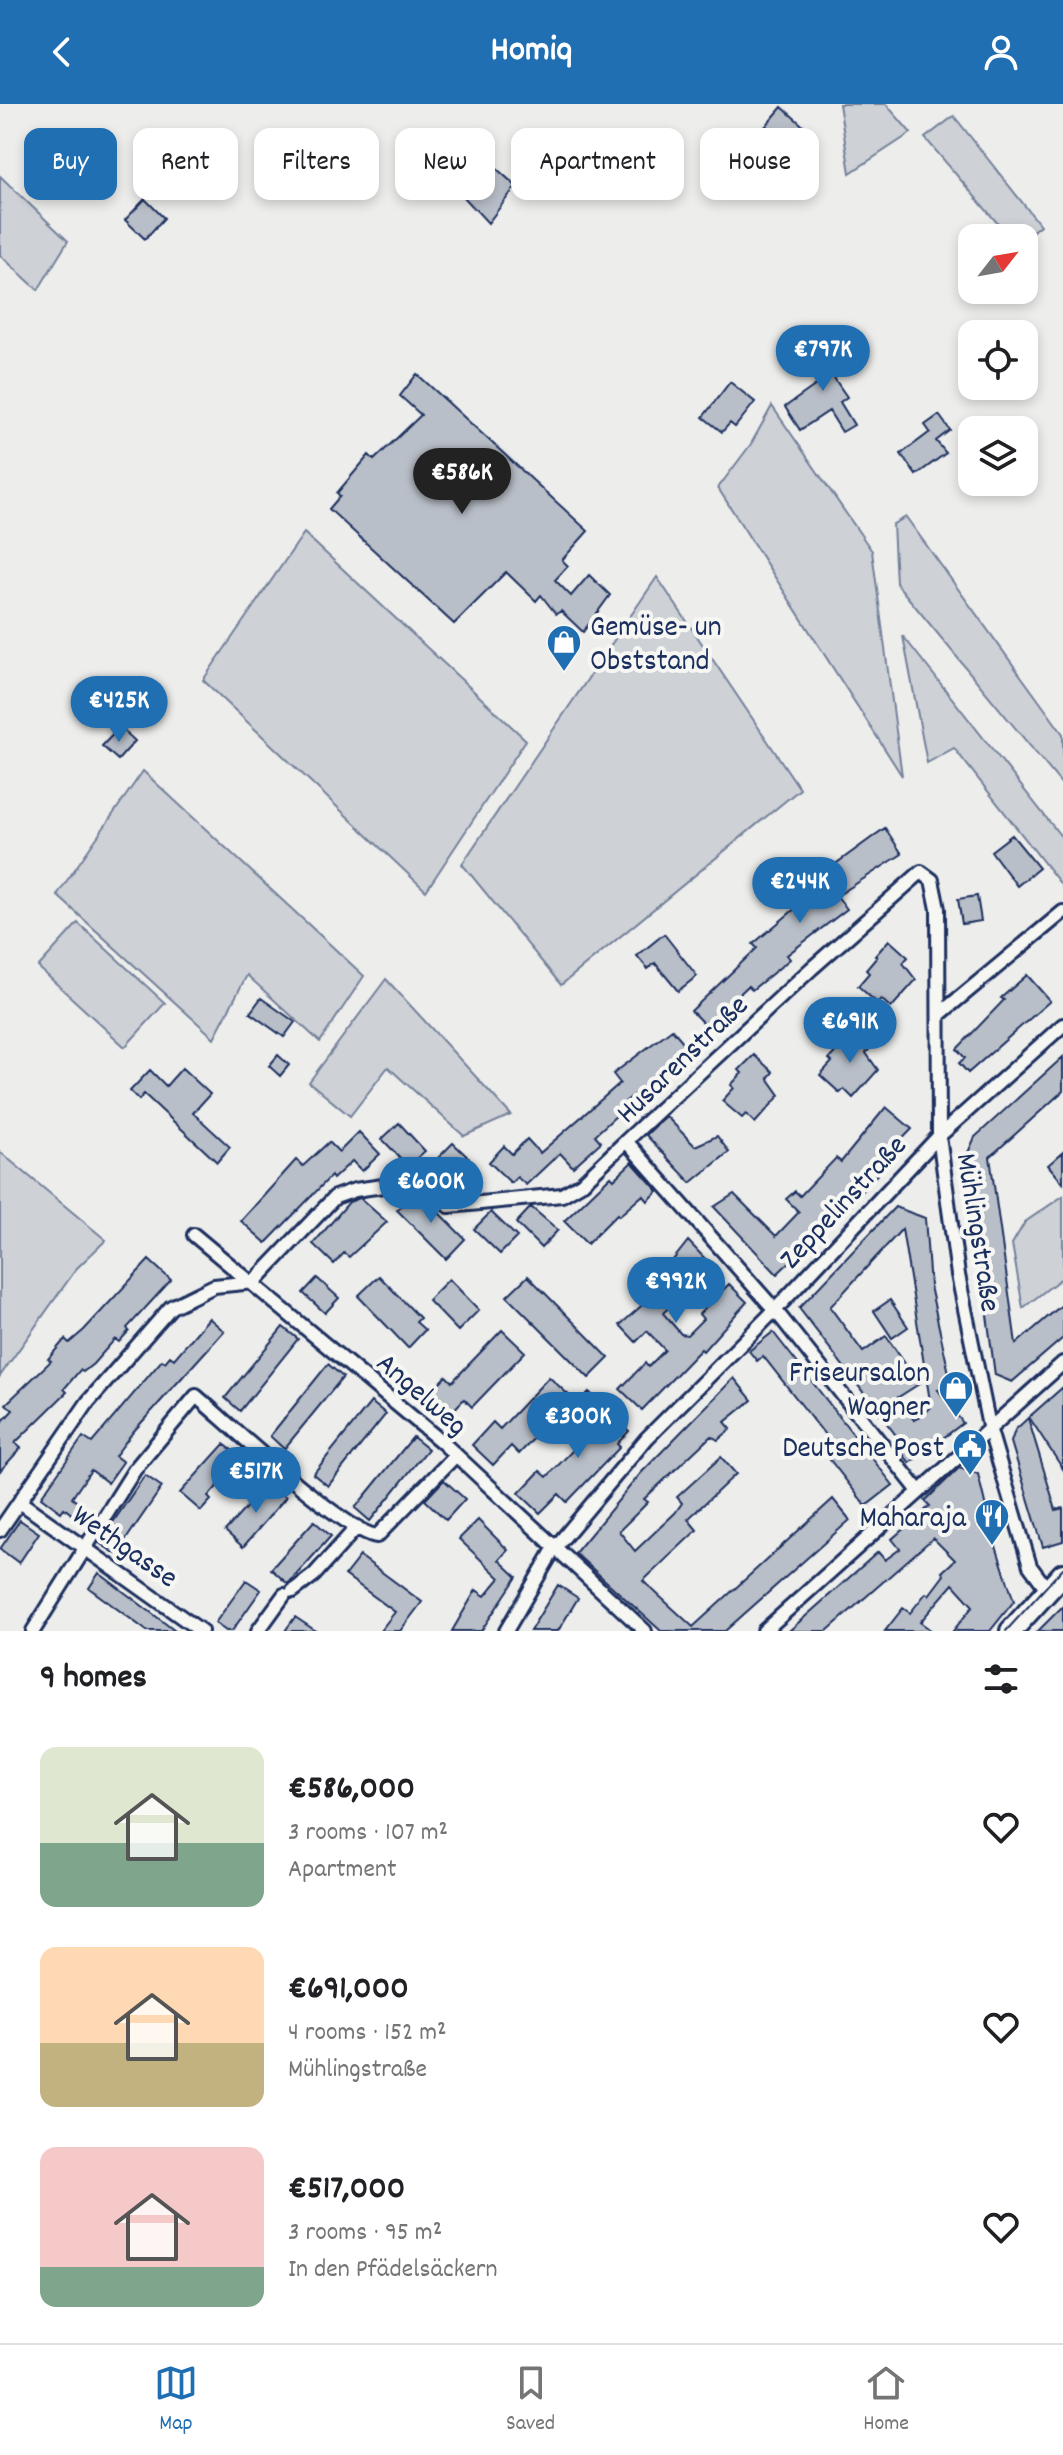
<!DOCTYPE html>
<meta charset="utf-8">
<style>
body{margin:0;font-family:Dekko,sans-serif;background:#f2f2f2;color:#202124;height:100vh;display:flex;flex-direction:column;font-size:30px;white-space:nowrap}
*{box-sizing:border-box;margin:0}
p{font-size:26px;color:#757577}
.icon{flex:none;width:44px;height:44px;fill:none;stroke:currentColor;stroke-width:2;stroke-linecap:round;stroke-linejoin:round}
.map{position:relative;height:1527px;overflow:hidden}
.panel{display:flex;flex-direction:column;background:#fff;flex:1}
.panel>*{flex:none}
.hud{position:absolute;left:24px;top:24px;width:1016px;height:72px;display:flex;gap:16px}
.needle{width:52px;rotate:59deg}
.controls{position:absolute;left:958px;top:120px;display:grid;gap:16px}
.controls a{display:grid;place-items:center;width:80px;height:80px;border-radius:16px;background:#fff;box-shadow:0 4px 12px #0003;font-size:40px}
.price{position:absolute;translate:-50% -68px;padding:0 18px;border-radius:28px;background:#1f6fb2;color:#fff;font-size:26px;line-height:52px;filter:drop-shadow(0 2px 4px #0008)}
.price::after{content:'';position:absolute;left:50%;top:48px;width:24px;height:18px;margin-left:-12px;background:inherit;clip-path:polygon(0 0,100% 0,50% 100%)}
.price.on{background:#222;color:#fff}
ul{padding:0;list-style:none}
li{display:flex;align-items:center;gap:24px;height:200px;padding:0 40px}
li span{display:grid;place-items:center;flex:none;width:224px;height:160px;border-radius:16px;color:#555}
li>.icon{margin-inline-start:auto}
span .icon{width:96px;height:96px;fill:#fffc;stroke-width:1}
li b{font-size:34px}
h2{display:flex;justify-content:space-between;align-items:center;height:96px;padding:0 40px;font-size:34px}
.pill{padding:0 28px;border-radius:16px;background:#fff;box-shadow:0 4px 12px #0003;font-size:28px;line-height:72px}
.pill.on{background:#1f6fb2;color:#fff}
header{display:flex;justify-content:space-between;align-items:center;height:104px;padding:0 40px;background:#1f6fb2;color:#fff;font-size:36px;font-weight:700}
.menu{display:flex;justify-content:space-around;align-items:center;height:112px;border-top:2px solid #e0e0e0;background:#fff;font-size:22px;color:#757577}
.menu a{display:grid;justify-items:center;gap:4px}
.menu .on{color:#1f6fb2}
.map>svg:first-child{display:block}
</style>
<header><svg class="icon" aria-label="back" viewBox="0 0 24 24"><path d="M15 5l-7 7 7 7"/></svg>Homiq<svg class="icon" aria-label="person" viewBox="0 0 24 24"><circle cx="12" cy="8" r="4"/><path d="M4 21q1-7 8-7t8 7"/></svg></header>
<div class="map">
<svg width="1063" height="1527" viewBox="0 0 1063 1527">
<rect width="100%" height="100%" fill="#edeeec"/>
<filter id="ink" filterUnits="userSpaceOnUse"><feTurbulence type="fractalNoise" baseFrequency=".0125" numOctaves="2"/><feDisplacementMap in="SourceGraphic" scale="16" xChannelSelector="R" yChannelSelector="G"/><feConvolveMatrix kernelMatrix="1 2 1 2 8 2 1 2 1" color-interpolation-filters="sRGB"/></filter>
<g filter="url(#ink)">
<!-- green -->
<path fill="#ced2d7" stroke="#74809a" stroke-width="2" d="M839,0H886L911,29L850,69Z
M954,12L1040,121L1024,134H1010L925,34Z
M0,72L68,137L38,186L0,151Z
M772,302L872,447L902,672L718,384L751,340Z
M906,413L1063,630V682L896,479L893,420Z
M304,429L526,636L426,787L203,576Z
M657,473L800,685L561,881L462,760Z
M903,532L1063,735V783L954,644L927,659Z
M143,667L364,872L320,938L247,871L214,934L57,791Z
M78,819L165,899L125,943L38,863Z
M386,875L511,1011L464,1032L388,963L350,1012L309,978Z
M0,1048L106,1136L77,1164L0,1272Z
M1063,1092V1173L1023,1204L1012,1140L1025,1118Z"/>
<!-- building -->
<path fill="#b9bfc8" stroke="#1b2f5e" stroke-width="2" fill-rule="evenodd" d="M782,3L808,26L791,46L765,23Z
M487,56L516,82L488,119L449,77L464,60L475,70Z
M145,95L164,114L145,135L125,116Z
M833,240L850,264L834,274L847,293L840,298L854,321L842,328L829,307L800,326L785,303L823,276L810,257Z
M417,270L588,427L562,456L568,462L555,476L571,492L589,471L610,491L583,528L561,507L556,510L541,491L536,497L506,468L454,520L329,405L340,392L337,389L369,351L374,356L421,311L400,292Z
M730,278L755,298L735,323L730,319L722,328L703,313Z
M939,311L950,326L936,337L946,349L916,371L901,350L930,328L925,321Z
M120,623L135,637L118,656L102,642Z
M885,724L902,750L837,792L847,805L787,851L790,855L752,886L748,882L706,922L691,907L757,844L753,840L835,771L830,764Z
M1012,731L1039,764L1017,782L991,747Z
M977,792L981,817L962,820L958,795Z
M664,830L697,872L678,887L655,859L648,865L637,852Z
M889,836L908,853L903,859L916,876L891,904L881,895L877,899L858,882L869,869L866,866L877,853L875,852Z
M1027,871L1050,897L968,969L959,959L965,954L957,945L1004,896L1001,894Z
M261,894L295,918L284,933L250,909Z
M672,925L690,946L626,997L629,1000L595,1031L601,1038L573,1063L560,1049L526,1081L517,1073L511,1079L489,1058L504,1042L512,1050L527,1035L540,1049L620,979L613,970Z
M852,925L871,943L866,949L878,966L853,994L844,985L840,989L820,971L832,958L829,955L840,943L837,941Z
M278,951L289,961L280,972L269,962Z
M754,951L773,968L768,974L780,991L755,1019L746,1010L742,1014L722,997L734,984L731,981L742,969L739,966Z
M1063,953V987L990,1053L1016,1240L1063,1200V1234L1012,1278L995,1271L966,1053L975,1033Z
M182,964L210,990L193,1009L230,1043L217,1058L144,990L139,996L130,987L150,966L166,982Z
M886,1003L912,1025L882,1056L886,1060L854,1097L777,1170L714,1103L734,1090L776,1132L799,1108L786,1095L795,1087L800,1092L836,1054L841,1058Z
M666,1012L695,1042L717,1032L729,1048L691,1079L646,1031Z
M399,1019L425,1047L408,1062L382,1035Z
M359,1028L380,1050L362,1067L352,1057L333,1075L331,1072L266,1139L241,1117L296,1056L303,1062L329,1038L339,1048Z
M453,1039L474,1059L457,1077L436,1056Z
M1063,1048V1079L1048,1061Z
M632,1058L658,1087L648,1097L643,1091L619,1112L617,1110L587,1140L564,1117L611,1072L614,1075Z
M412,1091L417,1095L421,1091L465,1135L446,1155L397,1106Z
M360,1094L387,1118L349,1153L344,1149L334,1160L313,1140L349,1098Z
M531,1103L558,1126L541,1144L516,1119Z
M895,1103L925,1114L930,1182L952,1283L938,1286L963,1319L910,1359L893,1337L898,1334L799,1204ZM902,1125L931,1303L914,1316L897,1294L919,1280L886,1232L863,1248L830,1203Z
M491,1108L517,1133L500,1150L474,1125Z
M688,1137L713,1163L663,1209L681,1230L687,1231L703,1215L699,1210L729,1180L747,1198L703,1247L701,1245L642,1306L620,1285L645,1259L648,1263L665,1246L647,1227L636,1238L620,1221L649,1195L645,1190L664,1172L662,1170Z
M149,1156L171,1176L127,1224L129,1227L119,1238L115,1235L93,1260L83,1268L80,1266L64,1285L67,1288L15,1339L21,1344L0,1367V1320L13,1306L6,1300L51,1257L48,1255L65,1235L69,1239L84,1226Z
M379,1172L420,1214L416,1218L425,1226L408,1244L358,1192Z
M528,1172L609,1254L589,1274L507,1192Z
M317,1174L339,1194L325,1209L303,1189Z
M449,1175L479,1206L458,1227L428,1196Z
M890,1196L908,1223L892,1234L874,1207Z
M209,1214L224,1227L133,1328L115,1352L123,1358L108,1379L91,1366L72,1394L95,1412L88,1423L64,1404L61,1408L41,1393L83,1333L92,1339L162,1256L165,1258L170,1252L174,1255Z
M283,1223L298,1235L240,1307L225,1294Z
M502,1226L525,1248L472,1303L464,1295L446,1314L424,1294L446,1272L452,1278Z
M773,1228L893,1381L866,1402L820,1343L829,1336L763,1252L757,1257L749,1247Z
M328,1260L343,1273L284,1345L270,1332Z
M549,1273L572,1294L519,1350L511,1342L493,1361L472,1341L493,1318L500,1325Z
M734,1274L752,1296L725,1318L731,1325L718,1336L711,1332L644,1395L648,1398L619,1427L635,1447L675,1409L682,1399L677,1393L721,1353L736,1370L688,1415L697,1426L643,1477L693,1523L833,1395L850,1416L725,1527H661L575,1449L641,1369Z
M1063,1283V1365L1029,1313Z
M589,1288L629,1327L617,1340L620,1343L567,1398L559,1390L540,1409L519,1389L540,1367L547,1373L600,1318L580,1297Z
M371,1298L386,1310L328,1382L313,1370Z
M1028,1314L1056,1406L1063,1404V1437L1043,1443L1011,1338L1015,1326Z
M413,1333L428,1345L370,1417L355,1404Z
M224,1340L242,1354L208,1393L211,1396L201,1407L180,1389Z
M959,1364L978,1370L993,1433L1014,1497L990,1527H953L973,1502L953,1480L920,1518L932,1527H885L903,1504L910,1509L926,1489L929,1491L944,1471L942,1468L955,1456L933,1434L827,1527H789L878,1448L885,1456L900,1445L892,1435L930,1402L925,1397Z
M145,1371L162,1383L116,1450L99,1439Z
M444,1376L465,1395L446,1416L425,1396Z
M269,1378L286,1393L243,1443L225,1427Z
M20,1416L39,1429L19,1459L0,1445Z
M478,1416L508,1446L499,1456L517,1473L481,1527H452L476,1486L485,1492L500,1474L459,1435Z
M314,1417L331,1432L288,1480L271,1465Z
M360,1452L422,1498L400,1527H380L395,1508L345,1471Z
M99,1469L153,1510L175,1527H147L89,1484Z
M246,1476L261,1486L232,1527H226L215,1519Z
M558,1481L578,1494L558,1527H530Z
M1063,1502V1527H1038Z
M295,1513L316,1527H285Z"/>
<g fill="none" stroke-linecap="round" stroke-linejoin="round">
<!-- street casing -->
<g stroke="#1b2f5e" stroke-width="18">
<path id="street" d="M940,910L1063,808
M418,1077L431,1067L467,1100
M194,1131L443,1339L645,1527
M918,1386L775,1206L626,1037L811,865L921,768L932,776L938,805L939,1032L958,1171L990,1327L1030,1462L1047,1485
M20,1398L201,1527
M0,1426L88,1298L171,1203L214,1182L254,1178L335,1093L355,1086L418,1077L449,1102L562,1091L581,1080L626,1037
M293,1487L314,1471L357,1423
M33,1527L135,1365L196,1292C228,1319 345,1429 377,1432L456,1351
M258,1527L284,1491
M506,1527L554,1445L647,1334L775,1206L939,1032L1063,921
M764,1527L1063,1259"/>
</g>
<!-- primary casing -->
<g stroke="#1b2f5e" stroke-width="26">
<path id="primary" d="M1011,1527L1063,1470"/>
</g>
<!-- street -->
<use href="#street" stroke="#f6f6f2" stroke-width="12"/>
<!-- primary -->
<use href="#primary" stroke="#f6f6f2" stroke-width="20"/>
<!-- tram -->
<path stroke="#1b2f5e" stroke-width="2" d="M1006,1527L1063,1464"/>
</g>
</g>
<!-- icons -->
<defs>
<g id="shop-pin" transform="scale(1.8)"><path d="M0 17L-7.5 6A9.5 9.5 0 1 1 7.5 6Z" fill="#1f6fb2" stroke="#f6f6f2"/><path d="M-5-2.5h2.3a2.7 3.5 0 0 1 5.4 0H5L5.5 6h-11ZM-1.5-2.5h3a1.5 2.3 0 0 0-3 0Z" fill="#fff"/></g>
<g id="civic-pin" transform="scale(1.8)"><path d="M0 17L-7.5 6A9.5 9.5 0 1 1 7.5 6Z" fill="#1f6fb2" stroke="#f6f6f2"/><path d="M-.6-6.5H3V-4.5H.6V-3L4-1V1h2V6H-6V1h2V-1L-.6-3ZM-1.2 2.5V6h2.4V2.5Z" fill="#fff"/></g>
<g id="restaurant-pin" transform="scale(1.8)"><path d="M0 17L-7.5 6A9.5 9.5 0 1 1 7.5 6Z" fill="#1f6fb2" stroke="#f6f6f2"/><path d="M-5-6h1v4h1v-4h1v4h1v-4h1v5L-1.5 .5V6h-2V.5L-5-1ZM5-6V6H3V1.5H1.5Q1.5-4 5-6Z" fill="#fff"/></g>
</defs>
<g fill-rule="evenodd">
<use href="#shop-pin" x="564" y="538"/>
<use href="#shop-pin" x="956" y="1284"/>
<use href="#civic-pin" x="970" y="1342"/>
<use href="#restaurant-pin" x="992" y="1412"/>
</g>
<g text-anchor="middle" stroke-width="8" stroke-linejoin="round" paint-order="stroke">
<!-- poi labels -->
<g font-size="30" fill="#1b2f5e" stroke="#f6f6f2" text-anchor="end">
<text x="590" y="531" text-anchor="start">Gemüse- un<tspan x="590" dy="34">Obststand</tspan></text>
<text x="930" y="1277">Friseursalon<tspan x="930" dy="34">Wagner</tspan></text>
<text x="944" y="1352">Deutsche Post</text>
<text x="966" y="1422">Maharaja</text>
</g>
<!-- street labels -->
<g font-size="30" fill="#1b2f5e" stroke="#f6f6f2">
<text transform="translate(681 954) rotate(-44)" y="10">Husarenstraße</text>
<text transform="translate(842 1097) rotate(-47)" y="10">Zeppelinstraße</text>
<text transform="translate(980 1128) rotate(81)" y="10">Mühlingstraße</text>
<text transform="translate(423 1289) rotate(41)" y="10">Angelweg</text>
<text transform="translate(126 1441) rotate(35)" y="10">Wethgasse</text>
</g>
</g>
</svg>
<div class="controls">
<a><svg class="needle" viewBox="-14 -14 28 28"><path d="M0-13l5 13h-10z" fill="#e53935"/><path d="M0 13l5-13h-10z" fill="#757577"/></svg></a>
<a><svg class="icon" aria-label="locate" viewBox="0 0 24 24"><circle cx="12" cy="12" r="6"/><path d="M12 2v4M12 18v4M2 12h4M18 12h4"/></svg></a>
<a><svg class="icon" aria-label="layers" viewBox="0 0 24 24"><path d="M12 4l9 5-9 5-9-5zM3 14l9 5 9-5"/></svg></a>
</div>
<b class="price" style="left:823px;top:289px">€797K</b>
<b class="price on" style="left:462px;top:412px">€586K</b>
<b class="price" style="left:119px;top:640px">€425K</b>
<b class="price" style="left:800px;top:821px">€244K</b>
<b class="price" style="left:850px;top:961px">€691K</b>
<b class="price" style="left:431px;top:1121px">€600K</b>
<b class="price" style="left:676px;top:1221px">€992K</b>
<b class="price" style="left:578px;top:1356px">€300K</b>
<b class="price" style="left:256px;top:1411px">€517K</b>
<div class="hud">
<a class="pill on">Buy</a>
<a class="pill">Rent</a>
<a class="pill">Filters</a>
<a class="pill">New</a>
<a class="pill">Apartment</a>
<a class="pill">House</a>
</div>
</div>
<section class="panel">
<h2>9 homes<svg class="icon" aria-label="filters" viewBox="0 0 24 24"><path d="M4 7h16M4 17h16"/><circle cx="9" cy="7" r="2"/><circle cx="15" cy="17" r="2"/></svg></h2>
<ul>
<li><span style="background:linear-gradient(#dfe7d0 60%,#7fa58c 0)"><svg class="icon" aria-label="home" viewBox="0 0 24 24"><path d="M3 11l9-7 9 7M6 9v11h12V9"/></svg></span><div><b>€586,000</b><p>3 rooms · 107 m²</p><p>Apartment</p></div><svg class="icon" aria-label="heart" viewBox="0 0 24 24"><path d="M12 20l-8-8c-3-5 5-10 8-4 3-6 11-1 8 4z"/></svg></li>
<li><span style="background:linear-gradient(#ffd9b3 60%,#c2b280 0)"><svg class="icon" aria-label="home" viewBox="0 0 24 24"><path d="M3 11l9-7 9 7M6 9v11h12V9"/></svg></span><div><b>€691,000</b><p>4 rooms · 152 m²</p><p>Mühlingstraße</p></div><svg class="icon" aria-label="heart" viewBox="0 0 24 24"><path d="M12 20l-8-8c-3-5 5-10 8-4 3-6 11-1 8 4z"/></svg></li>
<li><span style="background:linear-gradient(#f6c9c9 75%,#7fa58c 0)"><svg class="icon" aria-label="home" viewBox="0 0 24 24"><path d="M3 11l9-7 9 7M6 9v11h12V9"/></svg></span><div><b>€517,000</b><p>3 rooms · 95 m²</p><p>In den Pfädelsäckern</p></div><svg class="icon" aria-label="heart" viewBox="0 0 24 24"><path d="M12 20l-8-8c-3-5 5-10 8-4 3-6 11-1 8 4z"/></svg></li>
</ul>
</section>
<nav class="menu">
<a class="on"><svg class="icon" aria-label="map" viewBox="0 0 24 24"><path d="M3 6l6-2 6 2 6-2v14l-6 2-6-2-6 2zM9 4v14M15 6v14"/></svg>Map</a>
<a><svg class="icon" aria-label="saved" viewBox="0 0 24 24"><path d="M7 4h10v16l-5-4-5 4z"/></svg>Saved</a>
<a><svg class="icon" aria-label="home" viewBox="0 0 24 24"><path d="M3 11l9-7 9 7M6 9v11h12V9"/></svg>Home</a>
</nav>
